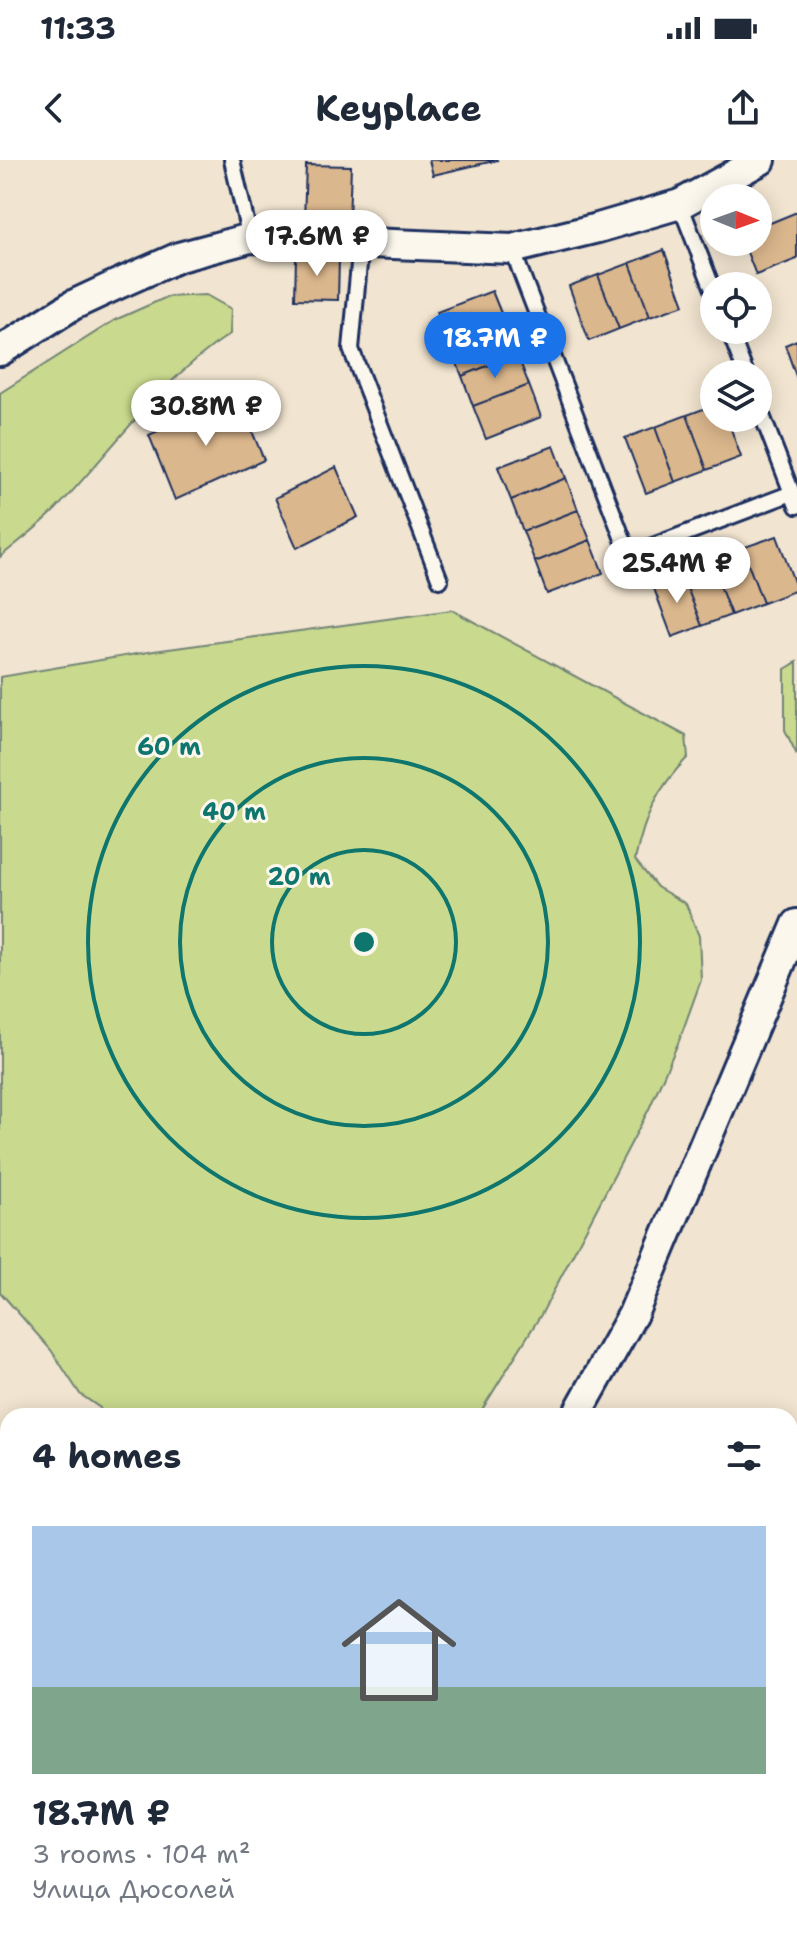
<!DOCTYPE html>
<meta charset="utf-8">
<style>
body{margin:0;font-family:"Shantell Sans",sans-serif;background:#f6f6f7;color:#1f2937;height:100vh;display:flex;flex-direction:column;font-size:30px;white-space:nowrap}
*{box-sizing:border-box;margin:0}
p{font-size:26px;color:#747a83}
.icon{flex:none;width:44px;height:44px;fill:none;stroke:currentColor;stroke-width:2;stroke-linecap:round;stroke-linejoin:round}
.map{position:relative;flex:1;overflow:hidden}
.sheet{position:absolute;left:0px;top:1248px;width:798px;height:538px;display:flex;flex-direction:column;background:#fff;border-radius:24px 24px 0 0;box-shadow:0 4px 20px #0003}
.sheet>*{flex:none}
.needle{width:52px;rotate:91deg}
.buttons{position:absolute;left:700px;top:24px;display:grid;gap:16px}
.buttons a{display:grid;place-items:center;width:72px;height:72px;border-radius:50%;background:#fff;box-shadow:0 4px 20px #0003;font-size:40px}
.price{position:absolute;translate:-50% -68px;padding:0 18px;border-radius:28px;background:#fff;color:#222;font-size:26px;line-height:52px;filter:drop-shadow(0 2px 4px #0008)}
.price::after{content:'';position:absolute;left:50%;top:48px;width:24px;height:18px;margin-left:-12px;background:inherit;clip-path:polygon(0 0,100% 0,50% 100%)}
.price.on{background:#1a73e8;color:#fff}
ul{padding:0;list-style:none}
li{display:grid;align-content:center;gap:16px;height:424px;padding:0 32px}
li+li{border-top:2px solid #e0e1e3}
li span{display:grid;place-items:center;height:248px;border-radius:0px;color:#555}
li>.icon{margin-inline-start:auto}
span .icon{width:144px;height:144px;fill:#fffc;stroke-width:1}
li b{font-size:34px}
h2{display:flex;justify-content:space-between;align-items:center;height:96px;padding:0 32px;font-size:34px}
.status{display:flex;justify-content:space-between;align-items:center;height:56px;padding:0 40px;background:#fff;direction:ltr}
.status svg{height:22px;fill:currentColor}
header{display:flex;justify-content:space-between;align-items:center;height:104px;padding:0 32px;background:#fff;font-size:36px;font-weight:700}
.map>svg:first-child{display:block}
</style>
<div class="status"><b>11:33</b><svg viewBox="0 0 49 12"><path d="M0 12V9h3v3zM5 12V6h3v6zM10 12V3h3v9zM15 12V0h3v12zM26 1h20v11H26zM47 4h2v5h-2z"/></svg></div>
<header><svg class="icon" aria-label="back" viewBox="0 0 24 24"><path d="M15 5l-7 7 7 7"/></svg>Keyplace<svg class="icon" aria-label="share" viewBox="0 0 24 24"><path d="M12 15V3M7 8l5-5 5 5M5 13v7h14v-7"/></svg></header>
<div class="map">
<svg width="797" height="1785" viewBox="0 0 797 1785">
<rect width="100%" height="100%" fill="#f1e4d0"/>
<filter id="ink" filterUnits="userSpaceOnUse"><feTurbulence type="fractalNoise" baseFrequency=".0125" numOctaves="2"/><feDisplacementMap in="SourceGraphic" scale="16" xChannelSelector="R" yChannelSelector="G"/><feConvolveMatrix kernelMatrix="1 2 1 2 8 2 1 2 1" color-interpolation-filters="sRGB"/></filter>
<g filter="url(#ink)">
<!-- green -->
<path fill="#c9d98d" stroke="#728476" stroke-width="2" d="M206,135L231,149L230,174C161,219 113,289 56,349C40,366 19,381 0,397V233L115,160L167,137Z
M452,450L686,576L688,597C656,630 645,655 635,700L657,727L686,744L699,776L701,820L679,881L649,949L542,1153L478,1256H103L100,1248L80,1234L51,1190L0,1132V517L154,491Z
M797,502V595L785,570V509Z
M190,1778H504L503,1785H187Z"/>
<!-- building -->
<path fill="#dbb78d" stroke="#1b2f5e" stroke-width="2" d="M429,0H498L433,15Z
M306,5L351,6L349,61L304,60Z
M797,52V99L756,115L743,82H758V68Z
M664,90L684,145L650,157L630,103Z
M296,97L339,98L338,140L295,139Z
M630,103L650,157L619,169L598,115Z
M598,115L619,169L589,181L569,126Z
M492,131L505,163L449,184L437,152Z
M505,163L517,194L462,216L449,184Z
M797,180V219L785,185Z
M517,194L529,225L473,246L462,216Z
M529,225L541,257L486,279L473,246Z
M237,235L264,300L175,340L149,275Z
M714,245V258H727L741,297L707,310L687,255Z
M687,255L707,310L675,322L655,267Z
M655,267L675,322L646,333L625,278Z
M554,286L566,318L511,340L498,307Z
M336,307L358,357L297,388L275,338Z
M566,318L578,350L523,371L511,340Z
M578,350L590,380L535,402L523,371Z
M777,376L797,430L763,443L742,388Z
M590,380L603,413L547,434L535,402Z
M742,388L763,443L731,455L710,400Z
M710,400L731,455L702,466L681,412Z
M681,412L702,466L672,477L652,423Z"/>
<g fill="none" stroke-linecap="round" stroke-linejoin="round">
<!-- lane casing -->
<g stroke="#1b2f5e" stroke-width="20">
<path id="lane" d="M232,0L250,78
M680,44L714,132
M361,83L351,189L440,420
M512,89L629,395L792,333
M729,170L746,214
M758,245L797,346"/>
</g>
<!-- street casing -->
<g stroke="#1b2f5e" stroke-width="34">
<path id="street" d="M0,191L73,145L118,124L179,97L250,78L512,89L598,68L680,44L761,0
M576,1256L633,1154L797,764
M0,1581L8,1578"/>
</g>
<!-- lane -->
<use href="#lane" stroke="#fbf7ec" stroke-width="14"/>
<!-- street -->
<use href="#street" stroke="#fbf7ec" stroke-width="28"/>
</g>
</g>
<!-- distance rings -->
<g fill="none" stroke="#0f766e" stroke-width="4">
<circle cx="364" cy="782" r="92"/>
<circle cx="364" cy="782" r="184"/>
<circle cx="364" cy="782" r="276"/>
</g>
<circle cx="364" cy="782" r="12" fill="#0f766e" stroke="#fbf7ec" stroke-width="4"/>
<g font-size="24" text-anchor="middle" font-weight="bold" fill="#0f766e" stroke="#fbf7ec" stroke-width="6" stroke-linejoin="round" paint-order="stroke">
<text x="169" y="595">60 m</text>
<text x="234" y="660">40 m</text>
<text x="299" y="725">20 m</text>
</g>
</svg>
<div class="buttons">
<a><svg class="needle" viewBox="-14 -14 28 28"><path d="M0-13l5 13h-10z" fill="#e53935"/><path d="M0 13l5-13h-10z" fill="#747a83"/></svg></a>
<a><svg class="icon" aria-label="locate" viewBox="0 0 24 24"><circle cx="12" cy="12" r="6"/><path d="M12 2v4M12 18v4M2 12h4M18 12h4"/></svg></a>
<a><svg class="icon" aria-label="layers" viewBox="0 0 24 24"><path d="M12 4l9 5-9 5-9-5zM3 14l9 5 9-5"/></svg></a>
</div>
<b class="price" style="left:317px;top:118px">17.6M ₽</b>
<b class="price on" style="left:495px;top:220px">18.7M ₽</b>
<b class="price" style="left:206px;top:288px">30.8M ₽</b>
<b class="price" style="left:677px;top:445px">25.4M ₽</b>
<section class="sheet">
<h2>4 homes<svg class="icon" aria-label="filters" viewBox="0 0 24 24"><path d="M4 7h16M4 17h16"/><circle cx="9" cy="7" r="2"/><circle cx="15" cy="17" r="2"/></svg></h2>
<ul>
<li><span style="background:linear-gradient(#a9c7e8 65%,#7fa58c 0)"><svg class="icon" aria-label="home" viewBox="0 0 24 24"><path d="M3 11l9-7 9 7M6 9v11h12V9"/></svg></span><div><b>18.7M ₽</b><p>3 rooms · 104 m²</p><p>Улица Дюсолей</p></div></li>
</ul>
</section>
</div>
